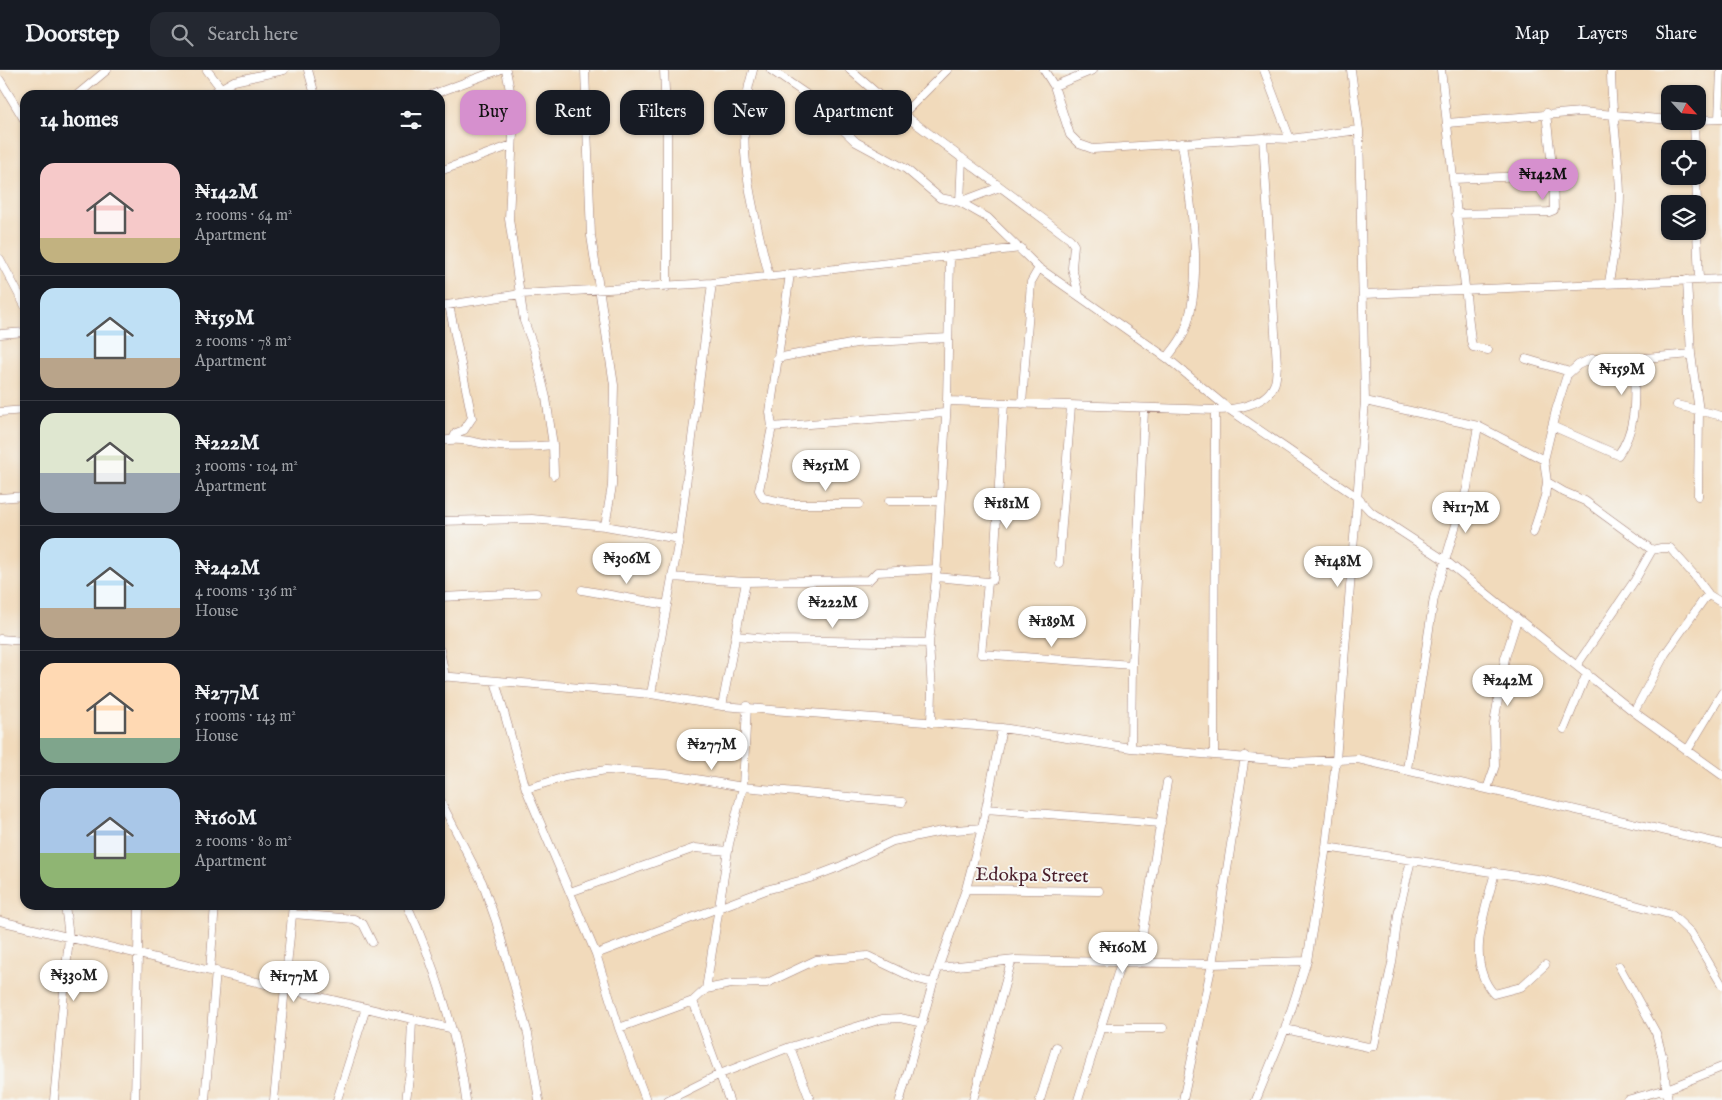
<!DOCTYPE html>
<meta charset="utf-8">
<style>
body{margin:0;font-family:"IM FELL English",serif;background:#242831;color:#f1f3f6;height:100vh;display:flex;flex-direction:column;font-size:19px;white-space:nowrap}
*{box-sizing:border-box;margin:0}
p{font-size:16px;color:#9ea1a6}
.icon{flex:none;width:28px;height:28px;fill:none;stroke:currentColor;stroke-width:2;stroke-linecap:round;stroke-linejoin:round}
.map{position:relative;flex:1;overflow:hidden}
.panel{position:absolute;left:20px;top:20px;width:425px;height:820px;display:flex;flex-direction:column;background:#171b24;border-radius:15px;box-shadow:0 1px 4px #0004}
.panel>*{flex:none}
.banner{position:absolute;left:460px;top:20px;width:475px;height:45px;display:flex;gap:10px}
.needle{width:32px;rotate:116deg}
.tools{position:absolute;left:1661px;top:15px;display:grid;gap:10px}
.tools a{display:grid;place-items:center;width:45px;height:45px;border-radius:10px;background:#171b24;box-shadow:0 1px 4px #0004;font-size:25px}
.price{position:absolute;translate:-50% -42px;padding:0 11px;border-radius:18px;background:#fff;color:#222;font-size:16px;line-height:32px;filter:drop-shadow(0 1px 2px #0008)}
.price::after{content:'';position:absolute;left:50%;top:30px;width:15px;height:11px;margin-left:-8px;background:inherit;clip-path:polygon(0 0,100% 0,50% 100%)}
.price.current{background:#d690ce;color:#111}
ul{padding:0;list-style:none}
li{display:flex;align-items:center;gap:15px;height:125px;padding:0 20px}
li+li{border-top:1px solid #363941}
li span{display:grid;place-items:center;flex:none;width:140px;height:100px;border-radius:15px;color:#555}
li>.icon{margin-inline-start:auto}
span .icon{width:60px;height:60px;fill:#fffc;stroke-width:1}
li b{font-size:21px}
h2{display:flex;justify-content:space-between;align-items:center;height:60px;padding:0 20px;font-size:21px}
.pill{padding:0 18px;border-radius:15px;background:#171b24;box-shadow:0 1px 4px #0004;font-size:18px;line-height:45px}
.pill.current{background:#d690ce;color:#111}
header{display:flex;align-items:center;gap:30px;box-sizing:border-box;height:70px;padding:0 25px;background:#171b24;border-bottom:1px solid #363941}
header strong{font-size:24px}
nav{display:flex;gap:28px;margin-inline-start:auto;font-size:18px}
.search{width:350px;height:45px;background:#242831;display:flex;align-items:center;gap:12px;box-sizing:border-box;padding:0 18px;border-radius:15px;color:#9ea1a6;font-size:19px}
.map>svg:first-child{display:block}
</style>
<header>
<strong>Doorstep</strong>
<div class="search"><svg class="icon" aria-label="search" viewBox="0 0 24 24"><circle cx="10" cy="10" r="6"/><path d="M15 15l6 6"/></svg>Search here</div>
<nav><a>Map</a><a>Layers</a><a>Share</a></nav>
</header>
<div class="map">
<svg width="1722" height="1030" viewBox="0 0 1722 1030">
<rect width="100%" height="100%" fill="#f6f6f2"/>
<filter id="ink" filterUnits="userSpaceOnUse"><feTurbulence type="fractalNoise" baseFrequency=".02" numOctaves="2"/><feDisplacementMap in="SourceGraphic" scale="10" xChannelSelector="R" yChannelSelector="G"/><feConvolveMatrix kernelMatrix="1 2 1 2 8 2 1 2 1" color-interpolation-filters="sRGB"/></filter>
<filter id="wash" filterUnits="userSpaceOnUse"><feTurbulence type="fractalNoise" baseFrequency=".0096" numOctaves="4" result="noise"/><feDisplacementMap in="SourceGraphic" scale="20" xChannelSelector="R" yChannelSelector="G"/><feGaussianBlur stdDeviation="1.12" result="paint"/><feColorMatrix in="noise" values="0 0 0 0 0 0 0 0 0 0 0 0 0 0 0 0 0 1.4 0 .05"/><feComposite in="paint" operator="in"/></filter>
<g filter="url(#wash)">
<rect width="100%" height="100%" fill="#f1dabb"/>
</g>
<g filter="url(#ink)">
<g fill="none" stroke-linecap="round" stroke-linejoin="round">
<!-- street casing -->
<g stroke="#9e7c73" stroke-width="9">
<path id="street" d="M207,0L220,17
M308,0L315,25
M506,0L514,41L509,149L524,251L534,278L546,328L553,375L554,405
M585,0L591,166L614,315L612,416L605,456
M664,0L667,62V217
M753,0C732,68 753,140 769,206
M771,0L806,24L856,72L906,99L940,128L960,132L988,148L1039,198L1167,288L1230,340L1357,427L1371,442L1446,491L1634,642L1722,705
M850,0L887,32L1070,169L1074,175L1072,198L1079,225
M1044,0L1054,16L1070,65L1079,74L1093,79L1263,68L1290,69L1359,60
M1264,0L1290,69
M1441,0L1471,271L1473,277L1488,280
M0,10L25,51
M1054,16L1093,0
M77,25L107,0
M209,25L234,11L284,0
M431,25L499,0
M903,44L947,0
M1719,49L1721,0
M1698,50L1722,49
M1694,51L1695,79
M1447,53L1581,42L1670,50
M962,88L960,132L1000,117
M440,101L512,75
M1696,106L1697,134
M1453,109L1553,105
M1456,144L1549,142L1554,140L1553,105L1546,43
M1697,161L1699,210
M0,189L25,236
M790,204L770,342L772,357L945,343
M1687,210L1691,284L1699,341L1698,426
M1609,212C1614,183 1620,153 1620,124C1619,82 1611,41 1611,0
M1364,224L1722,209
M449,235L472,348L464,360L456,363L453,369
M440,236L521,224L712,213L1021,178
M0,264L25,262
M777,288L856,273L948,268
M1167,288C1172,281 1180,272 1184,263C1206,206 1190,132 1182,73
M1526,289L1570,302
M947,331L1215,340C1234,340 1266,335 1274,315C1277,310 1276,301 1277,295L1263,68
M1365,331L1478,356L1467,418L1434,528L1407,699
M1022,334L1031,212L1039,198
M1677,335L1722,346
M0,342L25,340
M1478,356L1544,390
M1552,356L1618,385C1639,357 1634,322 1634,289L1691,284
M772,357L759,420L763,428L792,434H859
M440,371C462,368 469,371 490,375C511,378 533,377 553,375
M1547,412L1564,422L1585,431L1652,480L1635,510L1577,595
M0,428L25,426
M889,431H940
M440,451L532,449L605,456L679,469
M1533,463L1545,426L1547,412L1544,390L1556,340L1567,305L1578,295L1591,289H1634
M1652,480L1661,478H1670L1694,505L1709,525
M1059,493L1071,336
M672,507L746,512L869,510L877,502L937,499
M936,507L988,512L993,510L1004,333
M988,512L981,584L1132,595
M582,520L667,535
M440,527L536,523
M736,566L780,570L929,573
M0,569L25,571
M440,580L445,607
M440,606L651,624L722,636L1002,658L1131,678L1295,692L1358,689L1722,774
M495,611L526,719L596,884L619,958L646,1030
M651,624L679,469L712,213
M722,636L746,512
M1634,642L1665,584L1704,529L1709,525L1722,533
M931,653L932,622L929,573L936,507L947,331L950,187
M1564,659L1587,603
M1131,678L1132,595L1144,340
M1687,681L1722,623
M1214,683L1215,340
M526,719L565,707L606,700L666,704L743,717L902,732
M1487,719L1495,696L1494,654L1505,588L1517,550
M440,730L482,812L496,851L528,964L539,1030
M986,739L1161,753
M1326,777L1544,810L1672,845L1691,863L1722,915
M1495,802C1486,840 1464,891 1494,924L1521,917L1545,895
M966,819L1099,821
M570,822L695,778L728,781
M407,835C433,890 459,970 466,1030
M293,844L354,849L363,854L372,872
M0,851L450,958
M596,884L766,820L810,808L839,797L893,771L942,761L982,758
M1138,893L1167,712
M1619,896L1656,963L1662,985L1668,1030
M938,898L1015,890L1212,894L1307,891
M210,900L215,835
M706,919L729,774L743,717L747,636
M693,931L729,1030
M619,958L693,931L706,919L731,914L767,913L816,890L868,886L914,908L933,913
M1102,958H1163
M1285,959L1368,977L1374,976L1392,893L1398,845L1411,790
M790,977L810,1030
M54,1030L69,867L65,835
M135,1030L139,835
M205,1030L216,901
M274,1030L293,835
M337,1030L366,938
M406,1030L410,1001L412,949
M668,1030L720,1004L790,977L882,949L900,948L923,953
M900,1030L933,913L966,819L982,758L1002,658
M973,1030L1011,892
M1040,1030L1056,977
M1078,1030L1121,893
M1183,1030L1212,894L1245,686
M1256,1030L1285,959L1307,891L1326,777L1336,690L1365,331L1359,60L1351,0
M1627,1030L1667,1019L1722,997"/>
</g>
<!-- street -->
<use href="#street" stroke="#fff" stroke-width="8"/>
</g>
</g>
<g text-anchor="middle" stroke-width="4" stroke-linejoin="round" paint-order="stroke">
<!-- street labels -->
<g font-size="19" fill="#4a1f2b" stroke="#f6f6f2">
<text transform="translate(1032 804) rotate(1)" y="7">Edokpa Street</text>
</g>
</g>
</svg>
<div class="tools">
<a><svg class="needle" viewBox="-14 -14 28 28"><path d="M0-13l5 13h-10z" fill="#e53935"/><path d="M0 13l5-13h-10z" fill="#9ea1a6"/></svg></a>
<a><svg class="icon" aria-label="locate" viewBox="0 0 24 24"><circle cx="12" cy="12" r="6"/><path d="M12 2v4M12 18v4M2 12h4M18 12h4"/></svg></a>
<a><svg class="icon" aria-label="layers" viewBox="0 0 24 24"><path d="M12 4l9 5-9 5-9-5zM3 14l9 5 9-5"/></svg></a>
</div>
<b class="price current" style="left:1543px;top:131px">₦142M</b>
<b class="price" style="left:1622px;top:326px">₦159M</b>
<b class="price" style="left:826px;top:422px">₦251M</b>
<b class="price" style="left:1007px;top:460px">₦181M</b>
<b class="price" style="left:1466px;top:464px">₦117M</b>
<b class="price" style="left:627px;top:515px">₦306M</b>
<b class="price" style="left:1338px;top:518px">₦148M</b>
<b class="price" style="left:833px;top:559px">₦222M</b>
<b class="price" style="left:1052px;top:578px">₦189M</b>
<b class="price" style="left:1508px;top:637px">₦242M</b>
<b class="price" style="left:712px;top:701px">₦277M</b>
<b class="price" style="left:1123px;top:904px">₦160M</b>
<b class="price" style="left:74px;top:932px">₦330M</b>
<b class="price" style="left:294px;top:933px">₦177M</b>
<div class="banner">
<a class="pill current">Buy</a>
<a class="pill">Rent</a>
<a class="pill">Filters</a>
<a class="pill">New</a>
<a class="pill">Apartment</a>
</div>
<section class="panel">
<h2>14 homes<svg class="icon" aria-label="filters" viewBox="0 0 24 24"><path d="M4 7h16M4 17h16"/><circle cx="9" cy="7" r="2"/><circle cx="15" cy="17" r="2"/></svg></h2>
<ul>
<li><span style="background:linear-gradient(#f6c9c9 75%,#c2b280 0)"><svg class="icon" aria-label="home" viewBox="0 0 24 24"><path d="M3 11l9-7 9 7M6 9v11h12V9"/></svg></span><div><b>₦142M</b><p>2 rooms · 64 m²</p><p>Apartment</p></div></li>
<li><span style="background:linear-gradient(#bfe0f5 70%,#b9a48a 0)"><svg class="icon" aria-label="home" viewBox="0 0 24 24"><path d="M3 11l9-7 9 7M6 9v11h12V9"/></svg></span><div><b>₦159M</b><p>2 rooms · 78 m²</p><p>Apartment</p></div></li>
<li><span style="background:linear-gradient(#dfe7d0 60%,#9aa5b1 0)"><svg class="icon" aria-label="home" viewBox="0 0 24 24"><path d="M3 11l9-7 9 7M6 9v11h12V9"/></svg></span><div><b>₦222M</b><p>3 rooms · 104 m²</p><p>Apartment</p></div></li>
<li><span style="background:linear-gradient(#bfe0f5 70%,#b9a48a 0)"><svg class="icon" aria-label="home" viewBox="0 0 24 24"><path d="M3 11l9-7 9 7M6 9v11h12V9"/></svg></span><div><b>₦242M</b><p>4 rooms · 136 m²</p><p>House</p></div></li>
<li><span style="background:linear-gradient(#ffd9b3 75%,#7fa58c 0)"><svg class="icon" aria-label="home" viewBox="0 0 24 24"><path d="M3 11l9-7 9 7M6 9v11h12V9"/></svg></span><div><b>₦277M</b><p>5 rooms · 143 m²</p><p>House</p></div></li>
<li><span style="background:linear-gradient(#a9c7e8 65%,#8fb573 0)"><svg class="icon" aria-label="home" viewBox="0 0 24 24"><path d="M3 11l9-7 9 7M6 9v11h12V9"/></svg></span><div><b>₦160M</b><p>2 rooms · 80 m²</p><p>Apartment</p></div></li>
</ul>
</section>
</div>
